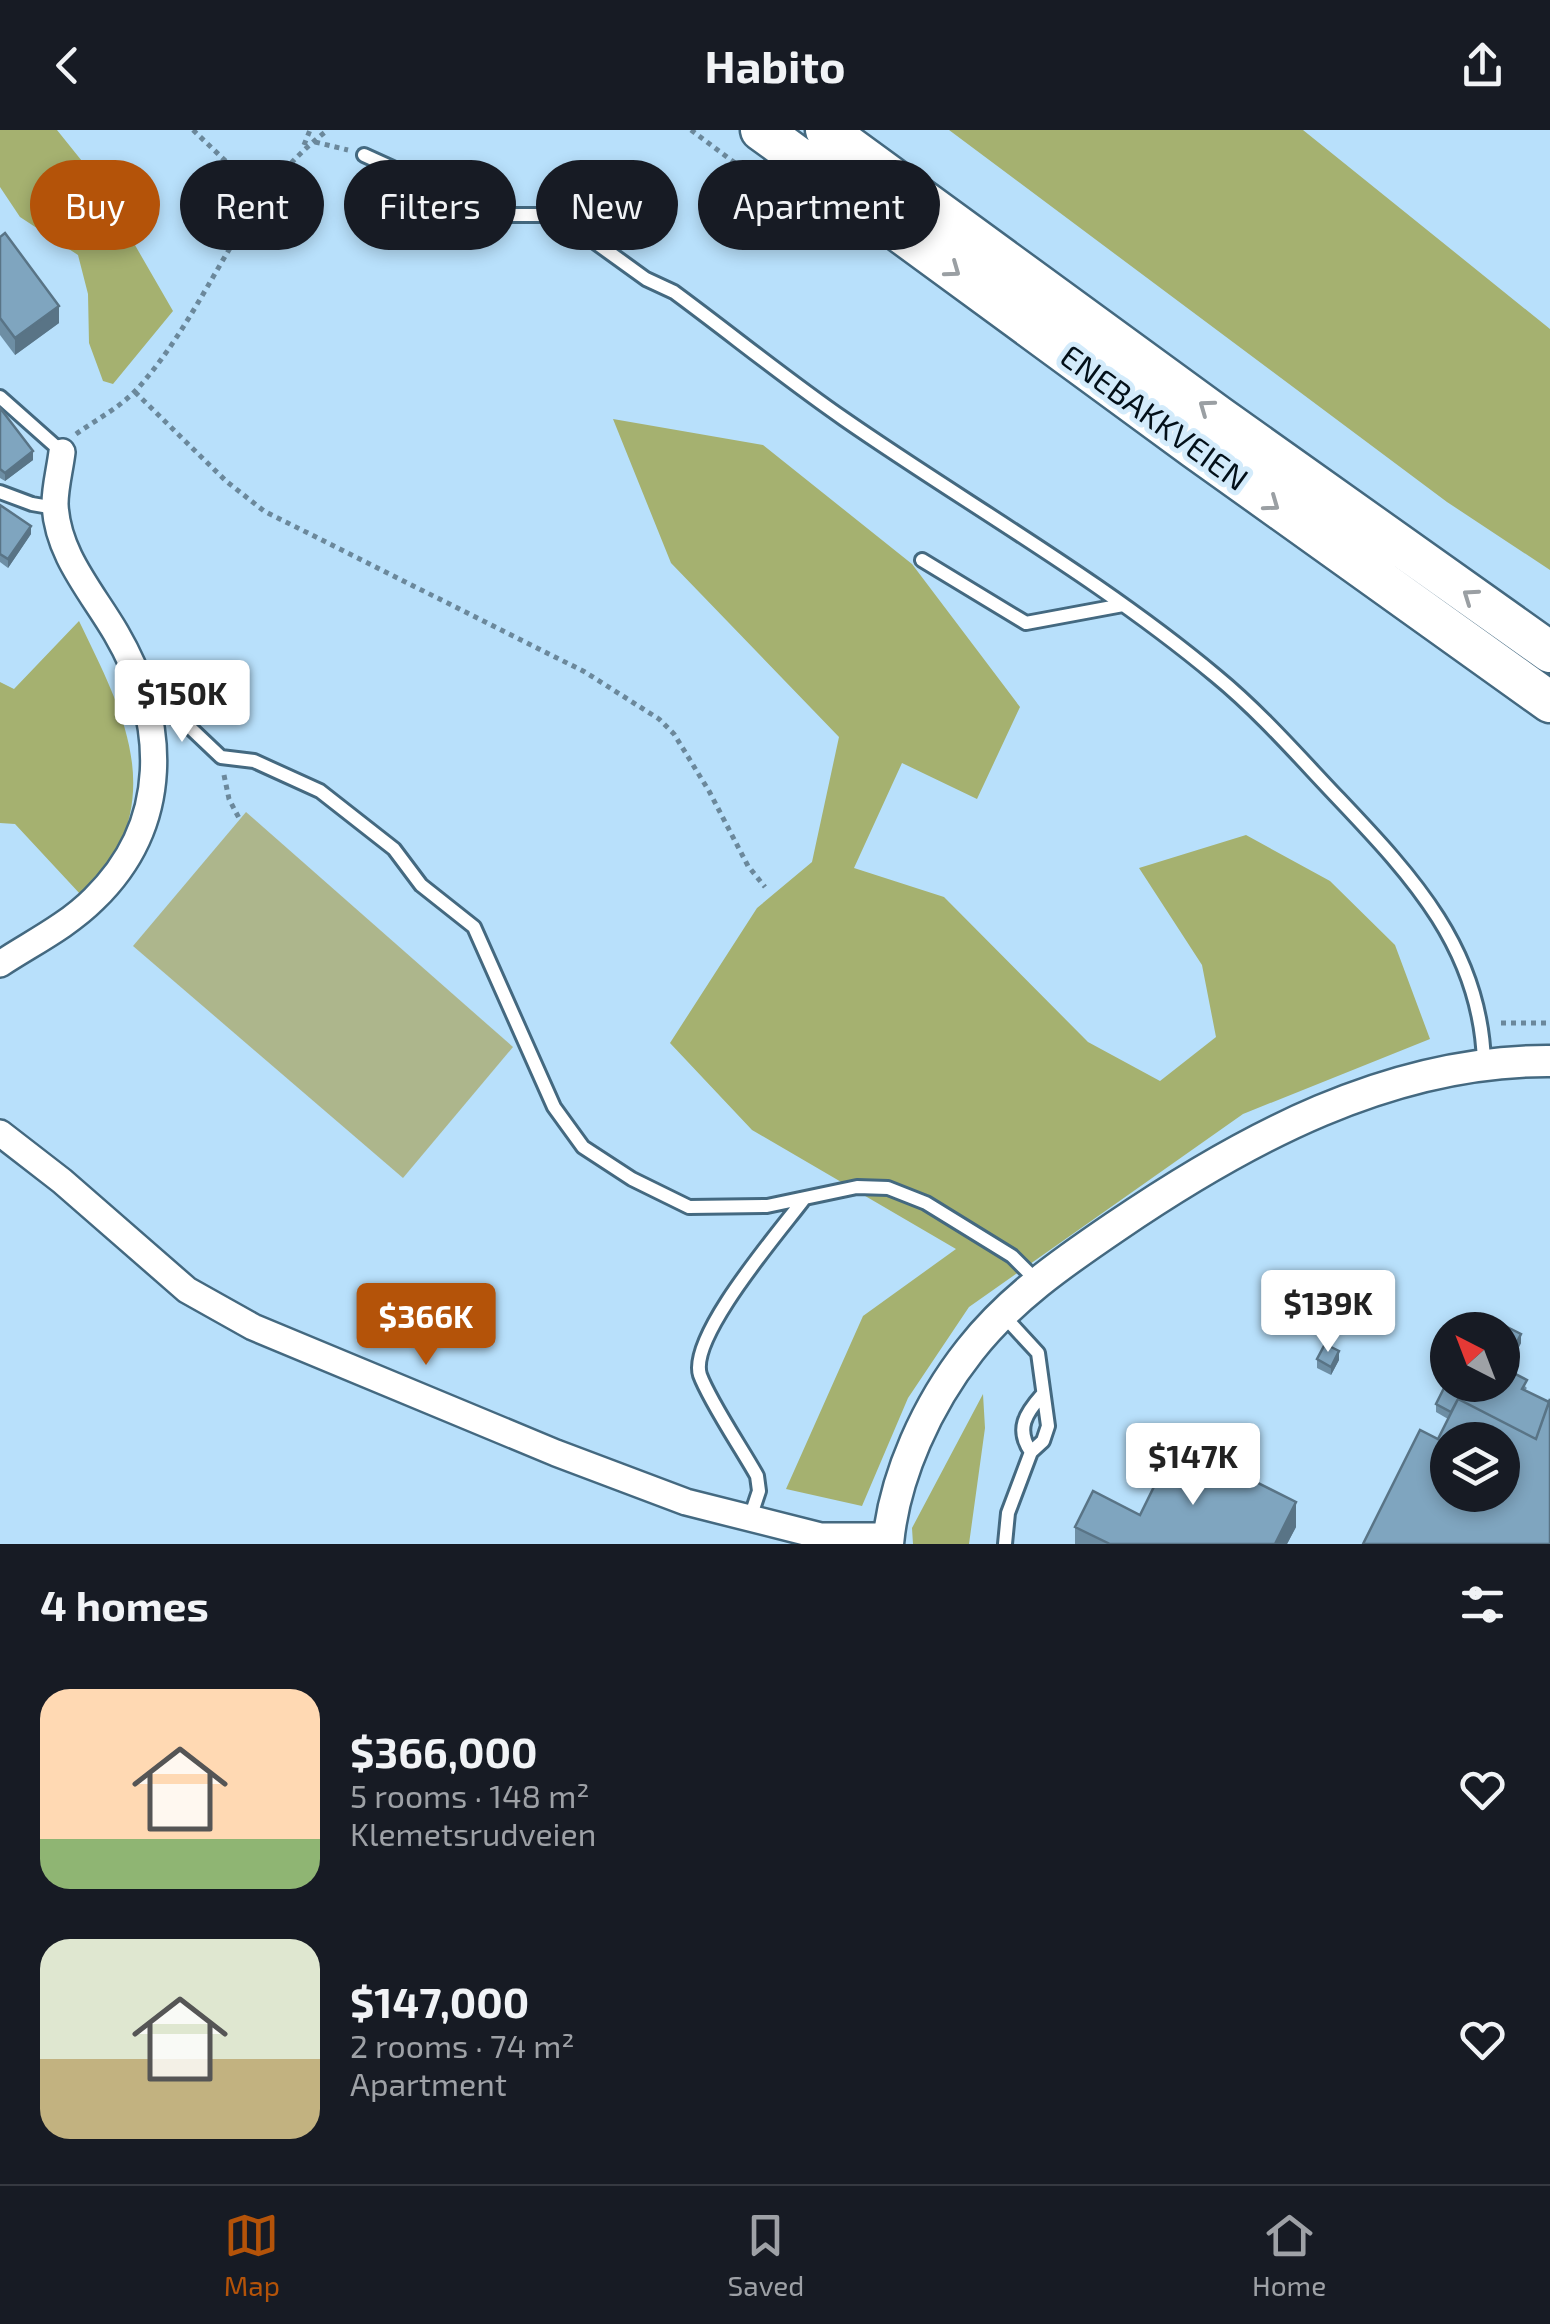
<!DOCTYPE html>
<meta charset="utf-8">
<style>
body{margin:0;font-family:"Exo 2",sans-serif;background:#20242c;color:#f1f3f6;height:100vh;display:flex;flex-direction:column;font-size:38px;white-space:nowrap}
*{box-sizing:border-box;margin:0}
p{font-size:32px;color:#9ea1a6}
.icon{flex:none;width:55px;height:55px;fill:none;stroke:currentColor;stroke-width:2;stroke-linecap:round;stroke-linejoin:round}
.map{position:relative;height:1414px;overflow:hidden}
.details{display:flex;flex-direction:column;background:#171b24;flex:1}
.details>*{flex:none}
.banner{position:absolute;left:30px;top:30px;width:1000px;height:90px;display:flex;gap:20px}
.needle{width:65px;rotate:318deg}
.fabs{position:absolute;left:1430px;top:1182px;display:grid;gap:20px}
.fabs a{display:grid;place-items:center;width:90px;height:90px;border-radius:50%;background:#171b24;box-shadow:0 5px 15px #0003;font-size:50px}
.price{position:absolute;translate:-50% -85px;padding:0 22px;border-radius:10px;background:#fff;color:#222;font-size:32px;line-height:65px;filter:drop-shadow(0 2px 5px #0008)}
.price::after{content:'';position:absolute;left:50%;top:60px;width:30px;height:22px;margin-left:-15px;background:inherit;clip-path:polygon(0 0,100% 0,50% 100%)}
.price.current{background:#b45309;color:#fff}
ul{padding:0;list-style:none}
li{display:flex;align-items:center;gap:30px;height:250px;padding:0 40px}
li span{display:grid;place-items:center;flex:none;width:280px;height:200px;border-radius:30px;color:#555}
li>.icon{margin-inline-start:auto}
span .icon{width:120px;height:120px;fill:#fffc;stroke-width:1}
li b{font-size:42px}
h2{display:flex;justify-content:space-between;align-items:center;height:120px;padding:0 40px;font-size:42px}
.tag{padding:0 35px;border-radius:45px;background:#171b24;box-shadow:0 5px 15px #0003;font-size:35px;line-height:90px}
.tag.current{background:#b45309;color:#fff}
header{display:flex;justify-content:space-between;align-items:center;height:130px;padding:0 40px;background:#171b24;font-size:45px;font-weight:700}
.tabs{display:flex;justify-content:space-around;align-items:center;height:140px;border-top:2px solid #363941;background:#171b24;font-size:28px;color:#9ea1a6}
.tabs a{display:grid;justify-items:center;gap:5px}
.tabs .current{color:#b45309}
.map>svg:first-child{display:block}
</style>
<header><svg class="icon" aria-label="back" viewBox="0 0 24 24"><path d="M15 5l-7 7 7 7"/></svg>Habito<svg class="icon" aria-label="share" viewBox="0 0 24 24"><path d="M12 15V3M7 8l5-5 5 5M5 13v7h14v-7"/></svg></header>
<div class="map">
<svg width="1550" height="1414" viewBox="0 0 1550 1414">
<rect width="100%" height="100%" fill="#b8e0fb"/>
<!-- green -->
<path fill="#adb68c" d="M246,682L513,917L403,1048L133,816Z"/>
<!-- forest -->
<path fill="#a5b170" d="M0,0H57L98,51L173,181L113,254L103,251L89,213L88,164L78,125L20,87L0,57Z
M949,0H1303L1550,199V440L1447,372Z
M613,289L763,315L912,434L1020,577L977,669L902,633L854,738L944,767L1088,912L1160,951L1216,907L1202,835L1139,738L1246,705L1330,751L1395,815L1430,909L1243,984L969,1177L908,1268L862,1376L786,1359L863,1186L956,1119L752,1000L670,913L757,778L812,732L839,607L671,433Z
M79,491C113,562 156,638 119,717C111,734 93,750 81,765L15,694L0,693V552L14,559Z
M983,1264L985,1298L969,1414H913L912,1398Z"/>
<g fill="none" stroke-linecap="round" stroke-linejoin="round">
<!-- service casing -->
<g stroke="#446980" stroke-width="18">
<path id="service" d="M364,25L496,85H548L574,97L646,149L674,162C731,204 786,249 844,289C968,375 1100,449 1216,546C1261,583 1299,627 1339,669C1413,747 1481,820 1484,933
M0,267L62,322
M0,362L32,374L55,378
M922,430L1026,493L1123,475
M148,578L182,590L221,627L254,631L320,661L394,719L421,755L474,797L554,977L583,1017L632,1049L689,1077L767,1076L857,1057L888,1058L926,1073L1012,1126L1038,1152
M1002,1184L1038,1223L1048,1296L1043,1311L1031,1322L1008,1383L1005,1414
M1031,1322C1015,1299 1026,1283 1042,1265
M750,1388L759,1361L757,1346C742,1319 710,1272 700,1245C688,1207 780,1101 804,1069"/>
</g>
<!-- minor casing -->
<g stroke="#446980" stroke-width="30">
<path id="minor" d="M0,834C32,813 67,796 94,769C171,694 168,592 116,503C92,462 57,424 55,374C55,357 60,339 62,322
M0,1003L62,1051L187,1160L253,1197L556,1323L686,1372L821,1406H889"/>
</g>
<!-- tertiary casing -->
<g stroke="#446980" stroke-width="35">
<path id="tertiary" d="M888,1414C894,1346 928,1273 970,1220C1010,1169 1062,1133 1115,1097C1244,1009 1390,930 1550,931"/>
</g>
<!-- trunk casing -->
<g stroke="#446980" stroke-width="45">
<path id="trunk" d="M761,0L1195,318L1550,572
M826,0L1219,287L1550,522"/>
</g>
<!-- path -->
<path stroke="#6b889b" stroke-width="5" stroke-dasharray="5 5" stroke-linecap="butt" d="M193,0L234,39L256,75
M691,0L747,42
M315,12L348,20
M304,15L310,0
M135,262L226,351L264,381L585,542L659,589L674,604L709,661L748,736L765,757
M76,304C97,289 121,277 138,258C210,178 239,66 328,0
M224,645L229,669L240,690
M1501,893H1550"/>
<!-- service -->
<use href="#service" stroke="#fff" stroke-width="12"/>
<!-- minor -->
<use href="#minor" stroke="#fff" stroke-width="25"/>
<!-- tertiary -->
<use href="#tertiary" stroke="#fff" stroke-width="30"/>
<!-- trunk -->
<use href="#trunk" stroke="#fff" stroke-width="40"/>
</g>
<!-- wall -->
<path fill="#6d8ea4" d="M0,107L59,193L15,225L0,205Z
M0,278L33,330L5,351L0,348Z
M0,375L31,404L8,438L0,432Z
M1502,1200L1521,1213L1507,1240L1527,1258L1525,1260L1549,1272L1550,1414L1438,1309L1448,1289L1436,1282V1274Z
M1317,1229L1339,1230L1331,1245L1317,1238Z
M1140,1385L1296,1397L1287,1414H1075V1397Z"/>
<!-- shaded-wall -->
<path fill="#597486" d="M59,176V193L15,225V208Z
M33,321V330L5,351V343Z
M31,396V404L8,438V429Z
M1521,1204V1213L1504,1247V1238Z
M1339,1221V1230L1331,1245V1237Z
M1296,1372V1397L1287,1414H1275Z"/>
<!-- building -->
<path fill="#7fa5bf" stroke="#597486" stroke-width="2.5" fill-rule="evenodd" d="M5,103L59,176L15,208L0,188V107Z
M0,278L33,321L5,343L0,339Z
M0,375L31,396L8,429L0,424Z
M1481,1184L1521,1204L1504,1238L1527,1250L1522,1259L1549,1272L1536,1309L1458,1269L1451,1282L1436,1274L1448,1250V1255H1502V1200H1473Z
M1325,1214L1339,1221L1331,1237L1317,1229Z
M1458,1269L1536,1309L1550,1269V1414H1363L1420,1300L1438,1309ZM1448,1310H1502V1365H1448Z
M1176,1312L1296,1372L1275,1414H1110L1075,1397L1093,1361L1140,1385Z"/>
<!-- one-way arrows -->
<defs><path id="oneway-chevron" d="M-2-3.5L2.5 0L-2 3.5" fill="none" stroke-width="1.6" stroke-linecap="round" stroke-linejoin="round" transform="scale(2.5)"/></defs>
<g stroke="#9a9fa3">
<use href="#oneway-chevron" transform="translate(953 140) rotate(36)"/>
<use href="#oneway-chevron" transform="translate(1206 277) rotate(-144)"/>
<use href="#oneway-chevron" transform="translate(1272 374) rotate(36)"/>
<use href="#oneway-chevron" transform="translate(1470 466) rotate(-145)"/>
</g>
<g text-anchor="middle" stroke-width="10" stroke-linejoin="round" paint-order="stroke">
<!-- street labels -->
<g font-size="32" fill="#031019" stroke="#d3ebfb">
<text transform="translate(1154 288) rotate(36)" y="11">ENEBAKKVEIEN</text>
</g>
</g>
</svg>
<div class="fabs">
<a><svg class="needle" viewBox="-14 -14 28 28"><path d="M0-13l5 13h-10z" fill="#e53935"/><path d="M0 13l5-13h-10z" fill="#9ea1a6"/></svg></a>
<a><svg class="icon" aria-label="layers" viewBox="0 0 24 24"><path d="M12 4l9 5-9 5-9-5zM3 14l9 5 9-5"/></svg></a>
</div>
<b class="price" style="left:182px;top:615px">$150K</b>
<b class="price" style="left:1328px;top:1225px">$139K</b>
<b class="price current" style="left:426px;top:1238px">$366K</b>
<b class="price" style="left:1193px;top:1378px">$147K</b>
<div class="banner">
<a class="tag current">Buy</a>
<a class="tag">Rent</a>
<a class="tag">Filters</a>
<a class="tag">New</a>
<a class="tag">Apartment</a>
</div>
</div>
<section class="details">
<h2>4 homes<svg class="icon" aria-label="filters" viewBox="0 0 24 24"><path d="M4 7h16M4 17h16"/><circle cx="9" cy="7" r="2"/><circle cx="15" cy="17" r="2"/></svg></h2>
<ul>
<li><span style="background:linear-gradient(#ffd9b3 75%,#8fb573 0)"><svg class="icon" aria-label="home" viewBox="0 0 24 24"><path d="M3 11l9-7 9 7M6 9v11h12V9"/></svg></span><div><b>$366,000</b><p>5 rooms · 148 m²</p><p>Klemetsrudveien</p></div><svg class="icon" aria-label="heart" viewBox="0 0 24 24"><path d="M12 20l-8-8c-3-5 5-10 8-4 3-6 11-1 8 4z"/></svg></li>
<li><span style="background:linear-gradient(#dfe7d0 60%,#c2b280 0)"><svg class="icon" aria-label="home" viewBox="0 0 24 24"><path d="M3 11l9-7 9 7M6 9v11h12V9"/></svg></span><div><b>$147,000</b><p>2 rooms · 74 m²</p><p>Apartment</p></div><svg class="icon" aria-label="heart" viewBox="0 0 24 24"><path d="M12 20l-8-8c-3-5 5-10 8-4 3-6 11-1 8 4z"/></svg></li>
</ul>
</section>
<nav class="tabs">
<a class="current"><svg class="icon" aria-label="map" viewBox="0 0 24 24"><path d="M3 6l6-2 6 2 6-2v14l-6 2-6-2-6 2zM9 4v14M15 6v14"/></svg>Map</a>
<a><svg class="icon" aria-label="saved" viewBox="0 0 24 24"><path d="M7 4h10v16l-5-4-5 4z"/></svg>Saved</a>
<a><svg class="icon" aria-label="home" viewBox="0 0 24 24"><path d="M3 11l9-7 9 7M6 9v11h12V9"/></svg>Home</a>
</nav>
